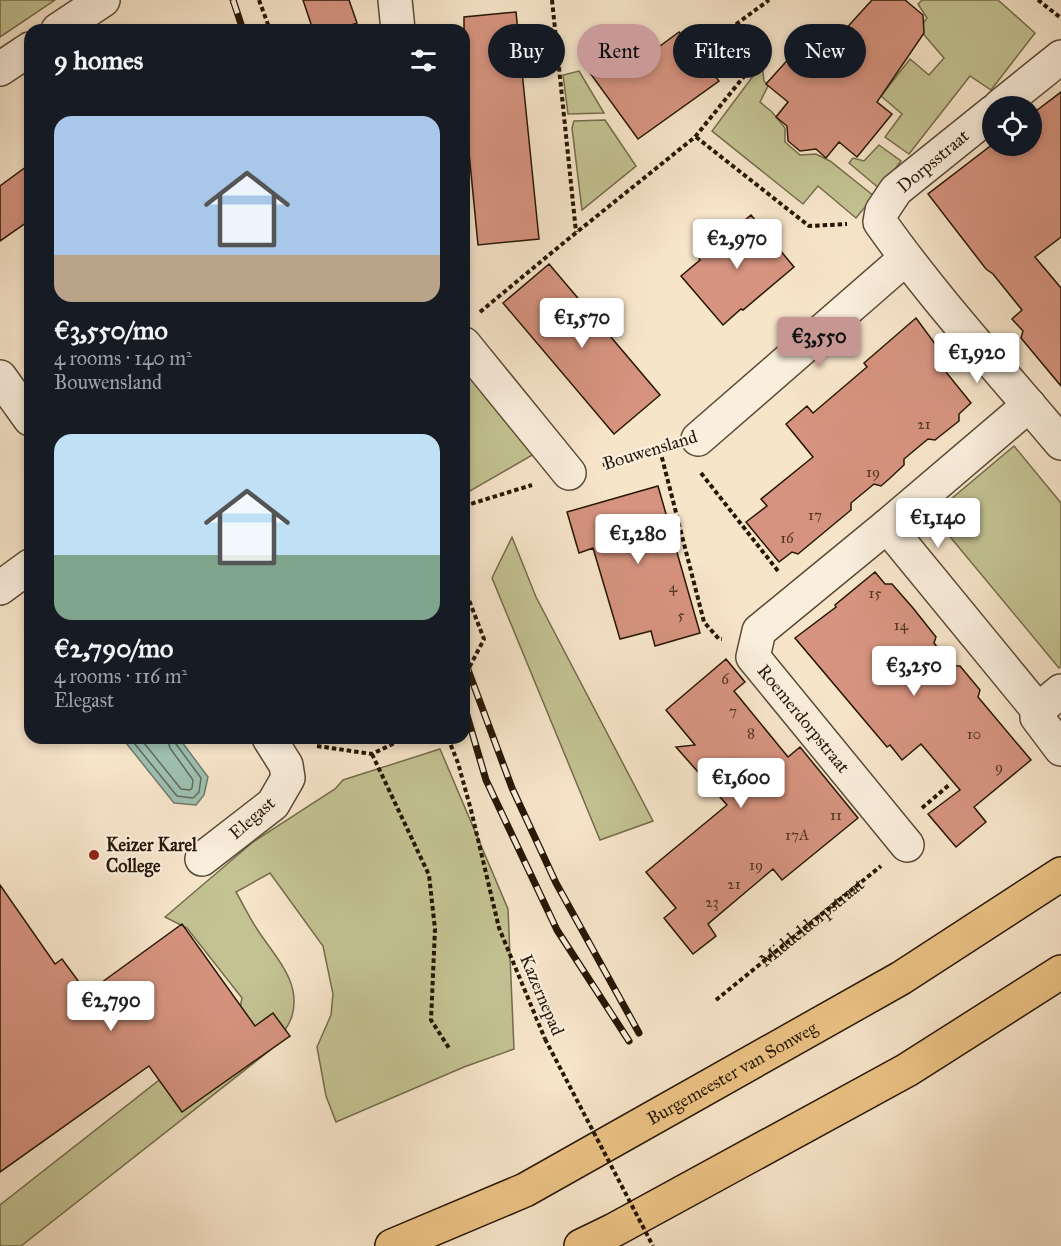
<!DOCTYPE html>
<meta charset="utf-8">
<style>
body{margin:0;font-family:"IM FELL Great Primer",serif;background:#242831;color:#f1f3f6;height:100vh;display:flex;flex-direction:column;font-size:22px;white-space:nowrap}
*{box-sizing:border-box;margin:0}
p{font-size:20px;color:#9ea1a6}
.icon{flex:none;width:33px;height:33px;fill:none;stroke:currentColor;stroke-width:2;stroke-linecap:round;stroke-linejoin:round}
.map{position:relative;flex:1;overflow:hidden}
.details{position:absolute;left:24px;top:24px;width:446px;height:720px;display:flex;flex-direction:column;background:#171b24;border-radius:18px;box-shadow:0 3px 9px #0003}
.details>*{flex:none}
.banner{position:absolute;left:488px;top:24px;width:483px;height:54px;display:flex;gap:12px}
.tools{position:absolute;left:982px;top:96px;display:grid;gap:12px}
.tools a{display:grid;place-items:center;width:60px;height:60px;border-radius:50%;background:#171b24;box-shadow:0 3px 9px #0003;font-size:30px}
.price{position:absolute;translate:-50% -51px;padding:0 14px;border-radius:6px;background:#fff;color:#222;font-size:20px;line-height:39px;filter:drop-shadow(0 2px 3px #0008)}
.price::after{content:'';position:absolute;left:50%;top:36px;width:18px;height:14px;margin-left:-9px;background:inherit;clip-path:polygon(0 0,100% 0,50% 100%)}
.price.active{background:#c59692;color:#111}
ul{padding:0;list-style:none}
li{display:grid;align-content:center;gap:12px;height:318px;padding:0 30px}
li span{display:grid;place-items:center;height:186px;border-radius:18px;color:#555}
li>.icon{margin-inline-start:auto}
span .icon{width:108px;height:108px;fill:#fffc;stroke-width:1}
li b{font-size:26px}
h2{display:flex;justify-content:space-between;align-items:center;height:72px;padding:0 30px;font-size:26px}
.pill{padding:0 21px;border-radius:27px;background:#171b24;box-shadow:0 3px 9px #0003;font-size:21px;line-height:54px}
.pill.active{background:#c59692;color:#111}
.map>svg:first-child{display:block}
</style>
<div class="map">
<svg width="1061" height="1246" viewBox="0 0 1061 1246">
<rect width="100%" height="100%" fill="#f7e5ca"/>
<filter id="stains"><feTurbulence type="fractalNoise" baseFrequency=".00333" numOctaves="4"/><feColorMatrix values="0 0 0 0 .2 0 0 0 0 .09 0 0 0 0 .02 0 0 0 .5 -.17"/></filter>
<radialGradient id="worn" r=".72"><stop offset=".6" stop-color="#630" stop-opacity="0"/><stop offset="1" stop-color="#630" stop-opacity=".3"/></radialGradient>
<!-- green -->
<path fill="#c3c292" stroke="#746c4b" stroke-width="1.5" d="M0,0H55L0,37Z
M922,0H998L1035,33L991,90L970,76L909,154L885,137L902,114L881,96L910,59L929,75L944,58L919,29L927,18L918,4Z
M762,64L764,81L768,86L760,102L772,112L785,128V142L800,155L816,154L830,161L874,196L856,218L818,186L803,204L712,131Z
M579,71L604,113L568,114L563,75Z
M605,120L636,166L582,210L572,128L574,121Z
M879,145L901,161L880,189L849,163L853,158L864,161Z
M464,364L534,454L470,491L464,489Z
M1014,446L1061,503V667L1059,668L932,515Z
M512,537L536,597L653,821L600,840L492,578Z
M440,749L508,909L514,1049L464,1067L336,1122L326,1096L317,1047L331,1015L333,994L323,946L270,873L236,892C243,904 249,917 257,929C274,956 302,981 292,1016C288,1029 277,1041 269,1051L21,1246H0V1205L195,1052L234,1039L242,998L187,928L165,917L253,842L335,789L343,780Z"/>
<!-- water -->
<path fill="#9ec0b1" stroke="#6e7c6c" stroke-width="1.5" d="M122,738H179L208,777L204,795L196,805L174,803Z"/>
<g fill="none" stroke-linecap="round" stroke-linejoin="round">
<!-- shore -->
<path stroke="#626c5a" stroke-width="1.5" d="M130,738L177,796L193,798L199,792L201,778L176,744L175,738
M140,738L181,789L190,790L192,788L193,780L170,748L167,738"/>
</g>
<!-- building -->
<path fill="#d6937f" stroke="#261704" stroke-width="1.5" d="M303,0H349L357,23L337,30H313Z
M872,0H905L923,15L924,33L877,102L892,114L857,157L839,142L826,158L816,149L800,151L788,141L787,126L776,117L788,102L766,84L792,55L794,57L805,43L821,56Z
M516,12L539,239L478,245L464,101V17Z
M679,32L719,81L638,139L582,62L618,36L637,63Z
M1061,92V237L1035,257L1061,288V386L1021,338L1023,331L1012,319L1022,310L993,274L986,269L928,194L993,144V146H1032V114Z
M30,164V220L0,241V186Z
M751,215L794,267L743,310L741,309L723,325L681,276L700,260L699,258Z
M549,264L660,395L614,434L503,303Z
M916,318L944,356L937,361L971,403L959,414V421L935,440L928,439L904,459V465L889,479L881,486L874,484L851,503V510L798,554L792,552L779,562L746,522L767,506L761,499L813,457L786,424L807,406L813,413L867,367L864,363Z
M658,486L700,633L655,646L651,631L620,639L593,548L579,553L567,512Z
M875,572L885,584H892L913,608L936,637L934,643L953,666H960L980,690L978,697L1031,760L974,807L986,822L956,847L928,814L960,790L921,744L902,760L890,745L887,747L795,638L836,607L835,605Z
M726,659L745,682L734,691L788,757L800,747L858,818L782,880L773,869L708,924L716,936L693,954L664,918L676,908L646,872L727,805L676,747L695,745L666,710Z
M0,885L55,964L62,959L87,993L182,924L255,1026L273,1013L290,1036L182,1112L149,1066L0,1172Z"/>
<g fill="none" stroke-linecap="round" stroke-linejoin="round">
<!-- street casing -->
<g stroke="#5a4a36" stroke-width="36">
<g id="street">
<path d="M395,0L398,30"/>
<path d="M58,30L103,0"/>
<path d="M0,69L30,49"/>
<path d="M1000,106L1061,57"/>
<path d="M993,112L896,190L882,211L880,222C935,300 1000,370 1061,443"/>
<path d="M464,344L569,473"/>
<path d="M0,377L30,419"/>
<path d="M1029,405L887,526L1038,710"/>
<path d="M698,439L906,258"/>
<path id="s2" d="M887,526L759,631L753,657L907,845"/>
<path d="M0,588L30,566"/>
<path d="M1038,710L1037,717L1061,749"/>
<path d="M1038,710L1061,691"/>
<path d="M202,859L273,804L288,778L286,765L269,738"/>
</g>
</g>
<!-- highway casing -->
<g stroke="#261704" stroke-width="36">
<g id="highway">
<path id="s3" d="M392,1246L525,1190L901,978L1061,874"/>
<path d="M581,1246L614,1230L907,1070L1061,972"/>
</g>
</g>
<!-- path -->
<g stroke="#261704" stroke-width="4" stroke-dasharray="4.5 3" stroke-linecap="butt">
<path d="M259,0L270,30"/>
<path d="M552,0L576,232"/>
<path d="M1038,0L1061,18"/>
<path d="M696,137L809,226L847,224"/>
<path d="M480,312L567,240L695,137L754,64L731,28L769,0"/>
<path d="M660,450L704,622L719,639H722"/>
<path d="M603,465L666,449"/>
<path d="M701,473L778,571"/>
<path d="M464,506L532,485"/>
<path d="M464,587L484,639L468,670L464,675"/>
<path d="M448,738L458,763L471,810L499,928L545,1039"/>
<path d="M317,746L372,754L405,738"/>
<path d="M372,754L429,875L435,929L431,1020L449,1048"/>
<path d="M922,808L949,785"/>
<path id="s1" d="M716,1000L881,866"/>
</g>
<!-- street -->
<use href="#street" stroke="#faeedd" stroke-width="33"/>
<!-- highway -->
<use href="#highway" stroke="#ecc285" stroke-width="33"/>
<!-- rail casing -->
<g stroke="#261704" stroke-width="7">
<path id="rail" d="M233,0L243,30
M464,659L512,788L556,883L639,1033
M464,705L486,780L557,930L629,1041"/>
</g>
<!-- rail -->
<use href="#rail" stroke="#faeedd" stroke-width="4.5" stroke-dasharray="14" stroke-linecap="butt"/>
<!-- path-bridge -->
<path stroke="#261704" stroke-width="4" stroke-dasharray="4.5 3" stroke-linecap="butt" d="M545,1039L653,1246"/>
</g>
<!-- trees -->
<circle fill="#a29579" cx="732" cy="65" r="9"/>
<!-- markers -->
<circle fill="#8f2418" stroke="#faeedd" stroke-width="2" cx="94" cy="855" r="6"/>
<g text-anchor="middle" stroke-width="4.5" stroke-linejoin="round" paint-order="stroke">
<!-- number labels -->
<g font-size="15" fill="#523623">
<text x="924" y="429">21</text>
<text x="873" y="477">19</text>
<text x="815" y="520">17</text>
<text x="787" y="543">16</text>
<text x="673" y="592">4</text>
<text x="875" y="598">15</text>
<text x="681" y="620">5</text>
<text x="901" y="630">14</text>
<text x="725" y="684">6</text>
<text x="733" y="716">7</text>
<text x="751" y="738">8</text>
<text x="974" y="739">10</text>
<text x="999" y="772">9</text>
<text x="836" y="820">11</text>
<text x="797" y="840">17A</text>
<text x="756" y="870">19</text>
<text x="734" y="889">21</text>
<text x="712" y="907">23</text>
</g>
<!-- street labels -->
<g font-size="18" fill="#261704" stroke="#faeedd">
<text transform="translate(933 161) rotate(-40)" y="6">Dorpsstraat</text>
<text transform="translate(650 450) rotate(-17)" y="6">Bouwensland</text>
<text dy="6" stroke="none"><textPath href="#s2" startOffset="272">Roemerdorpstraat</textPath></text>
<text transform="translate(252 818) rotate(-41)" y="6">Elegast</text>
<text dy="6" stroke="none"><textPath href="#s1" startOffset="123">Middeldorpstraat</textPath></text>
<text transform="translate(542 995) rotate(67)" y="6">Kazernepad</text>
<text dy="6" stroke="none"><textPath href="#s3" startOffset="382">Burgemeester van Sonweg</textPath></text>
</g>
<!-- poi labels -->
<g font-size="18" font-weight="bold" fill="#261704" stroke="#faeedd" text-anchor="start">
<text x="106" y="851">Keizer Karel<tspan x="106" dy="21">College</tspan></text>
</g>
</g>
<rect width="100%" height="100%" filter="url(#stains)"/>
<rect width="100%" height="100%" fill="url(#worn)"/>
</svg>
<div class="tools">
<a><svg class="icon" aria-label="locate" viewBox="0 0 24 24"><circle cx="12" cy="12" r="6"/><path d="M12 2v4M12 18v4M2 12h4M18 12h4"/></svg></a>
</div>
<b class="price" style="left:737px;top:270px">€2,970</b>
<b class="price" style="left:582px;top:349px">€1,570</b>
<b class="price active" style="left:819px;top:368px">€3,550</b>
<b class="price" style="left:977px;top:384px">€1,920</b>
<b class="price" style="left:938px;top:549px">€1,140</b>
<b class="price" style="left:638px;top:565px">€1,280</b>
<b class="price" style="left:914px;top:697px">€3,250</b>
<b class="price" style="left:741px;top:809px">€1,600</b>
<b class="price" style="left:111px;top:1032px">€2,790</b>
<div class="banner">
<a class="pill">Buy</a>
<a class="pill active">Rent</a>
<a class="pill">Filters</a>
<a class="pill">New</a>
</div>
<section class="details">
<h2>9 homes<svg class="icon" aria-label="filters" viewBox="0 0 24 24"><path d="M4 7h16M4 17h16"/><circle cx="9" cy="7" r="2"/><circle cx="15" cy="17" r="2"/></svg></h2>
<ul>
<li><span style="background:linear-gradient(#a9c7e8 75%,#b9a48a 0)"><svg class="icon" aria-label="home" viewBox="0 0 24 24"><path d="M3 11l9-7 9 7M6 9v11h12V9"/></svg></span><div><b>€3,550/mo</b><p>4 rooms · 140 m²</p><p>Bouwensland</p></div></li>
<li><span style="background:linear-gradient(#bfe0f5 65%,#7fa58c 0)"><svg class="icon" aria-label="home" viewBox="0 0 24 24"><path d="M3 11l9-7 9 7M6 9v11h12V9"/></svg></span><div><b>€2,790/mo</b><p>4 rooms · 116 m²</p><p>Elegast</p></div></li>
</ul>
</section>
</div>
